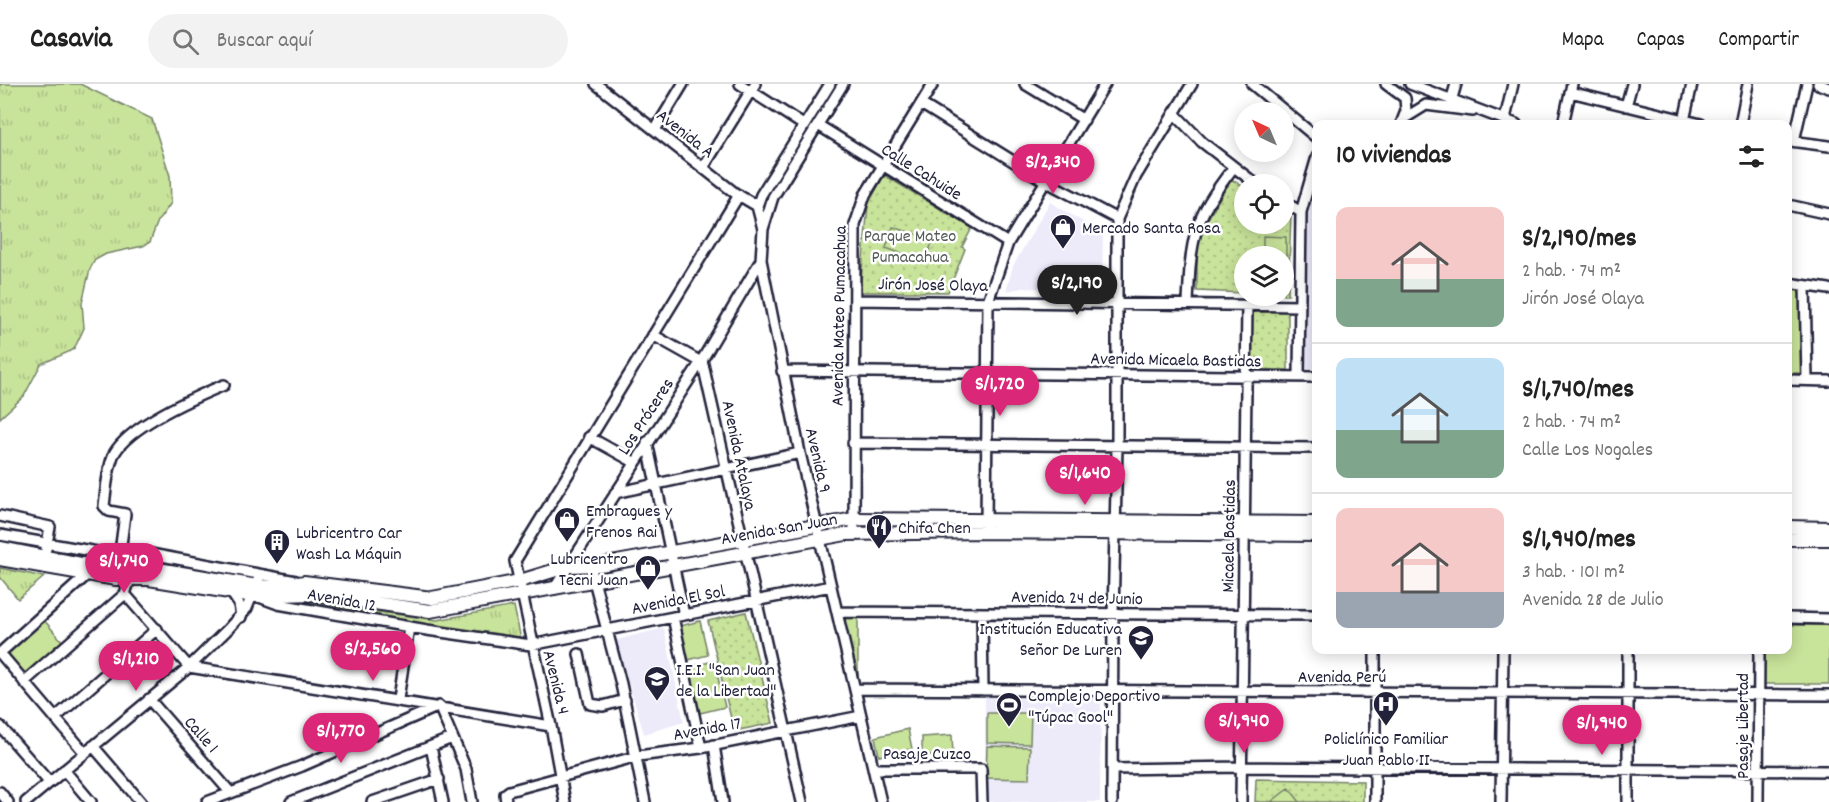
<!DOCTYPE html>
<html lang="es">
<meta charset="utf-8">
<style>
body{margin:0;font-family:Dekko,sans-serif;background:#f2f2f2;color:#222;height:100vh;display:flex;flex-direction:column;font-size:22px;white-space:nowrap}
*{box-sizing:border-box;margin:0}
p{font-size:20px;color:#767676}
.icon{flex:none;width:33px;height:33px;fill:none;stroke:currentColor;stroke-width:2;stroke-linecap:round;stroke-linejoin:round}
.map{position:relative;flex:1;overflow:hidden}
.panel{position:absolute;left:1312px;top:36px;width:480px;height:534px;display:flex;flex-direction:column;background:#fff;border-radius:12px;box-shadow:0 3px 15px #0003}
.panel>*{flex:none}
.needle{width:39px;rotate:316deg}
.tools{position:absolute;left:1234px;top:18px;display:grid;gap:12px}
.tools a{display:grid;place-items:center;width:60px;height:60px;border-radius:50%;background:#fff;box-shadow:0 3px 15px #0003;font-size:30px}
.price{position:absolute;translate:-50% -51px;padding:0 14px;border-radius:21px;background:#db2777;color:#fff;font-size:20px;line-height:39px;filter:drop-shadow(0 2px 3px #0008)}
.price::after{content:'';position:absolute;left:50%;top:36px;width:18px;height:14px;margin-left:-9px;background:inherit;clip-path:polygon(0 0,100% 0,50% 100%)}
.price.selected{background:#222;color:#fff}
ul{padding:0;list-style:none}
li{display:flex;align-items:center;gap:18px;height:150px;padding:0 24px}
li+li{border-top:2px solid #e0e0e0}
li span{display:grid;place-items:center;flex:none;width:168px;height:120px;border-radius:12px;color:#555}
li>.icon{margin-inline-start:auto}
span .icon{width:72px;height:72px;fill:#fffc;stroke-width:1}
li b{font-size:26px}
h2{display:flex;justify-content:space-between;align-items:center;height:72px;padding:0 24px;font-size:26px}
header{display:flex;align-items:center;gap:36px;box-sizing:border-box;height:84px;padding:0 30px;background:#fff;border-bottom:2px solid #e0e0e0}
header strong{font-size:28px}
nav{display:flex;gap:33px;margin-inline-start:auto;font-size:21px}
.search{width:420px;height:54px;background:#f2f2f2;display:flex;align-items:center;gap:15px;box-sizing:border-box;padding:0 21px;border-radius:33px;color:#767676;font-size:22px}
.map>svg:first-child{display:block}
</style>
<header>
<strong>Casavia</strong>
<div class="search"><svg class="icon" aria-label="search" viewBox="0 0 24 24"><circle cx="10" cy="10" r="6"/><path d="M15 15l6 6"/></svg>Buscar aquí</div>
<nav><a>Mapa</a><a>Capas</a><a>Compartir</a></nav>
</header>
<div class="map">
<svg width="1829" height="718" viewBox="0 0 1829 718">
<defs>
<pattern id="grass-tufts" width="24" height="20" patternUnits="userSpaceOnUse" patternTransform="scale(1.5)"><rect width="24" height="20" fill="#c8e39a"/><path d="M3 7l-1-3M5 7V3M7 7l1-3M15 17l-1-3M17 17v-4M19 17l1-3" fill="none" stroke="#acc286"/></pattern>
<pattern id="park-dots" width="8" height="8" patternUnits="userSpaceOnUse" patternTransform="scale(1.5)"><rect width="8" height="8" fill="#c8e39a"/><path d="M2 2h.1M6 6h.1" fill="none" stroke="#acc286" stroke-width="1.8" stroke-linecap="round"/></pattern>
</defs>
<rect width="100%" height="100%" fill="#fff"/>
<filter id="ink" filterUnits="userSpaceOnUse"><feTurbulence type="fractalNoise" baseFrequency=".0167" numOctaves="2"/><feDisplacementMap in="SourceGraphic" scale="12" xChannelSelector="R" yChannelSelector="G"/><feConvolveMatrix kernelMatrix="1 2 1 2 8 2 1 2 1" color-interpolation-filters="sRGB"/></filter>
<g filter="url(#ink)">
<!-- built -->
<path fill="#edebfa" d="M1317,87V285H1303L1306,141Z
M1050,118L1103,150L1102,206L1022,204L1006,207L1013,182Z
M664,544L684,638L644,650L616,556Z
M985,613H1101L1100,718H985Z"/>
<!-- grass -->
<path fill="url(#grass-tufts)" stroke="#75826a" stroke-width="1.5" d="M0,0H80L152,35L170,92L171,119L158,137L150,158L143,162L106,170L95,176L90,185L82,219L84,244L77,259L73,266L41,280L24,312L0,334Z
M0,484L44,493L18,515L0,493Z
M285,515L437,536L514,522L521,556L418,542Z
M847,533H858V591H855L844,538Z"/>
<!-- park -->
<path fill="url(#park-dots)" stroke="#75826a" stroke-width="1.5" d="M884,91L972,144L962,163L965,165L948,208H860L868,121Z
M1231,95L1245,104V140H1284V126L1291,130L1288,211H1284V172H1245V209L1197,207V167L1203,143Z
M1250,223L1288,224V286H1249Z
M746,528L773,639L734,647L708,537Z
M1256,695L1363,697V718H1255Z"/>
<!-- garden -->
<path fill="#c8e39a" stroke="#75826a" stroke-width="1.5" d="M893,143L933,156L925,178L886,164Z
M1263,152L1286,153V186L1284,172H1263Z
M1788,205L1802,207L1803,289H1788Z
M43,535L62,557L25,591L7,569Z
M700,537L708,571L688,576L680,542Z
M1788,541H1829V600H1761L1760,566H1788Z
M714,577L725,623L700,629L689,583Z
M987,629H1031L1030,660L987,659Z
M908,645L912,665L879,672L875,653Z
M952,651L953,671L922,672V653Z
M987,662L1030,663L1029,695L986,694Z
M1289,704L1300,718H1271Z"/>
<g fill="none" stroke-linecap="round" stroke-linejoin="round">
<!-- minor casing -->
<g stroke="#22223b" stroke-width="14">
<path id="minor" d="M596,0L735,109L757,122
M740,0L805,42
M843,0L773,113L763,145L761,176L800,369L881,718
M1025,0L1084,36
M1252,0L1317,54
M1386,0L1405,14L1406,27L1401,40
M1410,0L1516,40
M1818,0L1829,4
M1570,8L1701,40
M1452,14L1456,0
M921,20L1045,97L1117,135
M1626,22L1632,0
M1174,29L1202,58L1256,100
M1405,34L1426,21L1473,27
M1505,35L1513,0
M1684,37L1692,0
M1563,40L1572,0
M1740,40L1748,0
M818,41L1008,159
M655,46L683,0
M1790,57L1829,62
M1794,57L1807,0
M703,84L755,0
M1284,118L1301,128
M1788,121L1829,130
M763,145L757,122L761,111L830,0
M1788,199L1829,205
M1805,202L1807,296
M855,216L1300,222
M1188,219C1191,154 1192,137 1233,84
M653,251L701,278
M702,276L802,718
M782,287L1317,293
M1299,292L1301,128L1317,73
M1788,296L1829,297
M589,353L634,378
M647,358L684,531
M853,359L1317,364
M615,409L800,369
M0,432L50,443L46,465
M986,441L988,217L1008,159L1105,0
M854,450L855,141L865,111L933,0
M0,451L120,472L140,468L296,497
M119,476L125,430L109,427L104,422C106,406 107,388 113,372C126,343 195,313 224,301
M590,481L621,600L645,718
M554,505L702,276L761,176
M231,508L239,520L241,533
M125,510L189,583L551,642
M259,513L278,520L427,546L531,561L831,502
M837,528L1317,531
M982,529L983,606
M673,533L701,664
M1788,534L1829,535
M0,569L87,491V487
M0,569L85,669
M579,570L590,620L603,622L625,616
M24,598L125,510L130,495
M855,605L1829,611
M149,615L230,708
M398,615L409,543
M55,634L157,545
M0,642L49,698
M714,661L723,718
M93,662L141,718
M431,663L443,718
M873,685H981L982,718
M1113,685L1241,683L1829,687
M64,686L91,718
M0,708L8,718
M26,718L189,583L228,545L247,524L260,491
M207,718L302,682L439,622L466,685L472,718
M291,718L452,654
M372,718L439,695
M506,718L505,710L509,707L638,672L701,664L861,632
M565,718L551,642L515,477L739,111
M1112,718L1113,531L1117,363V135L1136,92L1192,0
M1241,718L1247,221
M1375,718V566
M1501,718L1503,566
M1628,718V566
M1758,718L1759,566"/>
</g>
<!-- major casing -->
<g stroke="#22223b" stroke-width="16">
<path id="major" d="M1788,443L1829,444
M1788,455H1829
M0,464L91,482L158,485L257,502L277,503L304,498L432,514L520,497L569,482L600,481L854,435L1317,439
M0,475L116,495H149L254,512L312,510L430,527L846,450L983,448L1317,451"/>
</g>
<!-- minor -->
<use href="#minor" stroke="#fff" stroke-width="9"/>
<!-- major -->
<use href="#major" stroke="#fff" stroke-width="12"/>
</g>
</g>
<!-- icons -->
<defs>
<g id="shop-pin" transform="scale(1.35)"><path d="M0 17L-7.5 6A9.5 9.5 0 1 1 7.5 6Z" fill="#22223b" stroke="#fff"/><path d="M-5-2.5h2.3a2.7 3.5 0 0 1 5.4 0H5L5.5 6h-11ZM-1.5-2.5h3a1.5 2.3 0 0 0-3 0Z" fill="#fff"/></g>
<g id="restaurant-pin" transform="scale(1.35)"><path d="M0 17L-7.5 6A9.5 9.5 0 1 1 7.5 6Z" fill="#22223b" stroke="#fff"/><path d="M-5-6h1v4h1v-4h1v4h1v-4h1v5L-1.5 .5V6h-2V.5L-5-1ZM5-6V6H3V1.5H1.5Q1.5-4 5-6Z" fill="#fff"/></g>
<g id="building-pin" transform="scale(1.35)"><path d="M0 17L-7.5 6A9.5 9.5 0 1 1 7.5 6Z" fill="#22223b" stroke="#fff"/><path d="M-4-6H4V6H1V3H-1V6H-4ZM-2.5-4.3h1.7v1.8h-1.7ZM.8-4.3h1.7v1.8H.8ZM-2.5-1h1.7V.8h-1.7ZM.8-1h1.7V.8H.8Z" fill="#fff"/></g>
<g id="school-pin" transform="scale(1.35)"><path d="M0 17L-7.5 6A9.5 9.5 0 1 1 7.5 6Z" fill="#22223b" stroke="#fff"/><path d="M0-5L7-2L0 1L-7-2ZM-4 1L0 2.5L4 1V4Q0 6-4 4Z" fill="#fff"/></g>
<g id="hospital-pin" transform="scale(1.35)"><path d="M0 17L-7.5 6A9.5 9.5 0 1 1 7.5 6Z" fill="#22223b" stroke="#fff"/><path d="M-5-5h3v3.5h4V-5h3V5h-3V1.5h-4V5h-3Z" fill="#fff"/></g>
<g id="stadium-pin" transform="scale(1.35)"><path d="M0 17L-7.5 6A9.5 9.5 0 1 1 7.5 6Z" fill="#22223b" stroke="#fff"/><path d="M0-5a6.5 5 0 1 0 0 10a6.5 5 0 1 0 0-10ZM-3.5-1.8h7v3.6h-7Z" fill="#fff"/></g>
</defs>
<g fill-rule="evenodd">
<use href="#shop-pin" x="1063" y="143"/>
<use href="#shop-pin" x="567" y="436"/>
<use href="#restaurant-pin" x="879" y="443"/>
<use href="#building-pin" x="277" y="458"/>
<use href="#shop-pin" x="648" y="484"/>
<use href="#school-pin" x="1141" y="554"/>
<use href="#school-pin" x="657" y="595"/>
<use href="#hospital-pin" x="1386" y="620"/>
<use href="#stadium-pin" x="1009" y="621"/>
</g>
<g text-anchor="middle" stroke-width="5" stroke-linejoin="round" paint-order="stroke">
<!-- street labels -->
<g font-size="18" fill="#22223b" stroke="#fff">
<text transform="translate(686 49) rotate(38)" y="6">Avenida A</text>
<text transform="translate(922 87) rotate(32)" y="6">Calle Cahuide</text>
<text transform="translate(933 200) rotate(1)" y="6">Jirón José Olaya</text>
<text transform="translate(838 232) rotate(-89)" y="6">Avenida Mateo Pumacahua</text>
<text transform="translate(1176 275) rotate(1)" y="6">Avenida Micaela Bastidas</text>
<text transform="translate(645 332) rotate(-57)" y="6">Los Próceres</text>
<text transform="translate(740 371) rotate(78)" y="6">Avenida Atalaya</text>
<text transform="translate(819 376) rotate(77)" y="6">Avenida 9</text>
<text transform="translate(779 444) rotate(-10)" y="6">Avenida San Juan</text>
<text transform="translate(1228 452) rotate(-89)" y="6">Micaela Bastidas</text>
<text transform="translate(1077 513) rotate(1)" y="6">Avenida 24 de Junio</text>
<text transform="translate(342 515) rotate(10)" y="6">Avenida 12</text>
<text transform="translate(678 515) rotate(-11)" y="6">Avenida El Sol</text>
<text x="1342" y="598">Avenida Perú</text>
<text transform="translate(557 598) rotate(76)" y="6">Avenida 4</text>
<text transform="translate(1742 642) rotate(-90)" y="6">Pasaje Libertad</text>
<text transform="translate(707 644) rotate(-10)" y="6">Avenida 17</text>
<text transform="translate(202 650) rotate(49)" y="6">Calle 1</text>
<text x="927" y="675">Pasaje Cuzco</text>
</g>
<!-- poi labels -->
<g font-size="18" fill="#22223b" stroke="#fff" text-anchor="start">
<text x="1082" y="149">Mercado Santa Rosa</text>
<text x="586" y="432">Embragues y<tspan x="586" dy="21">Frenos Rai</tspan></text>
<text x="898" y="449">Chifa Chen</text>
<text x="296" y="454">Lubricentro Car<tspan x="296" dy="21">Wash La Máquin</tspan></text>
<text x="628" y="480" text-anchor="end">Lubricentro<tspan x="628" dy="21">Tecni Juan</tspan></text>
<text x="1122" y="550" text-anchor="end">Institución Educativa<tspan x="1122" dy="21">Señor De Luren</tspan></text>
<text x="676" y="591">I.E.I. "San Juan<tspan x="676" dy="21">de la Libertad"</tspan></text>
<text x="1028" y="617">Complejo Deportivo<tspan x="1028" dy="21">"Túpac Gool"</tspan></text>
<text x="1386" y="660" text-anchor="middle">Policlínico Familiar<tspan x="1386" dy="21">Juan Pablo II</tspan></text>
</g>
<!-- park labels -->
<g font-size="18" fill="#545c58" stroke="#fff">
<text x="910" y="157">Parque Mateo<tspan x="910" dy="21">Pumacahua</tspan></text>
</g>
</g>
</svg>
<div class="tools">
<a><svg class="needle" viewBox="-14 -14 28 28"><path d="M0-13l5 13h-10z" fill="#e53935"/><path d="M0 13l5-13h-10z" fill="#767676"/></svg></a>
<a><svg class="icon" aria-label="locate" viewBox="0 0 24 24"><circle cx="12" cy="12" r="6"/><path d="M12 2v4M12 18v4M2 12h4M18 12h4"/></svg></a>
<a><svg class="icon" aria-label="layers" viewBox="0 0 24 24"><path d="M12 4l9 5-9 5-9-5zM3 14l9 5 9-5"/></svg></a>
</div>
<b class="price" style="left:1053px;top:111px">S/2,340</b>
<b class="price selected" style="left:1077px;top:232px">S/2,190</b>
<b class="price" style="left:1000px;top:333px">S/1,720</b>
<b class="price" style="left:1085px;top:422px">S/1,640</b>
<b class="price" style="left:124px;top:510px">S/1,740</b>
<b class="price" style="left:373px;top:598px">S/2,560</b>
<b class="price" style="left:136px;top:608px">S/1,210</b>
<b class="price" style="left:1244px;top:670px">S/1,940</b>
<b class="price" style="left:1602px;top:672px">S/1,940</b>
<b class="price" style="left:341px;top:680px">S/1,770</b>
<section class="panel">
<h2>10 viviendas<svg class="icon" aria-label="filters" viewBox="0 0 24 24"><path d="M4 7h16M4 17h16"/><circle cx="9" cy="7" r="2"/><circle cx="15" cy="17" r="2"/></svg></h2>
<ul>
<li><span style="background:linear-gradient(#f6c9c9 60%,#7fa58c 0)"><svg class="icon" aria-label="home" viewBox="0 0 24 24"><path d="M3 11l9-7 9 7M6 9v11h12V9"/></svg></span><div><b>S/2,190/mes</b><p>2 hab. · 74 m²</p><p>Jirón José Olaya</p></div></li>
<li><span style="background:linear-gradient(#bfe0f5 60%,#7fa58c 0)"><svg class="icon" aria-label="home" viewBox="0 0 24 24"><path d="M3 11l9-7 9 7M6 9v11h12V9"/></svg></span><div><b>S/1,740/mes</b><p>2 hab. · 74 m²</p><p>Calle Los Nogales</p></div></li>
<li><span style="background:linear-gradient(#f6c9c9 70%,#9aa5b1 0)"><svg class="icon" aria-label="home" viewBox="0 0 24 24"><path d="M3 11l9-7 9 7M6 9v11h12V9"/></svg></span><div><b>S/1,940/mes</b><p>3 hab. · 101 m²</p><p>Avenida 28 de Julio</p></div></li>
</ul>
</section>
</div>
